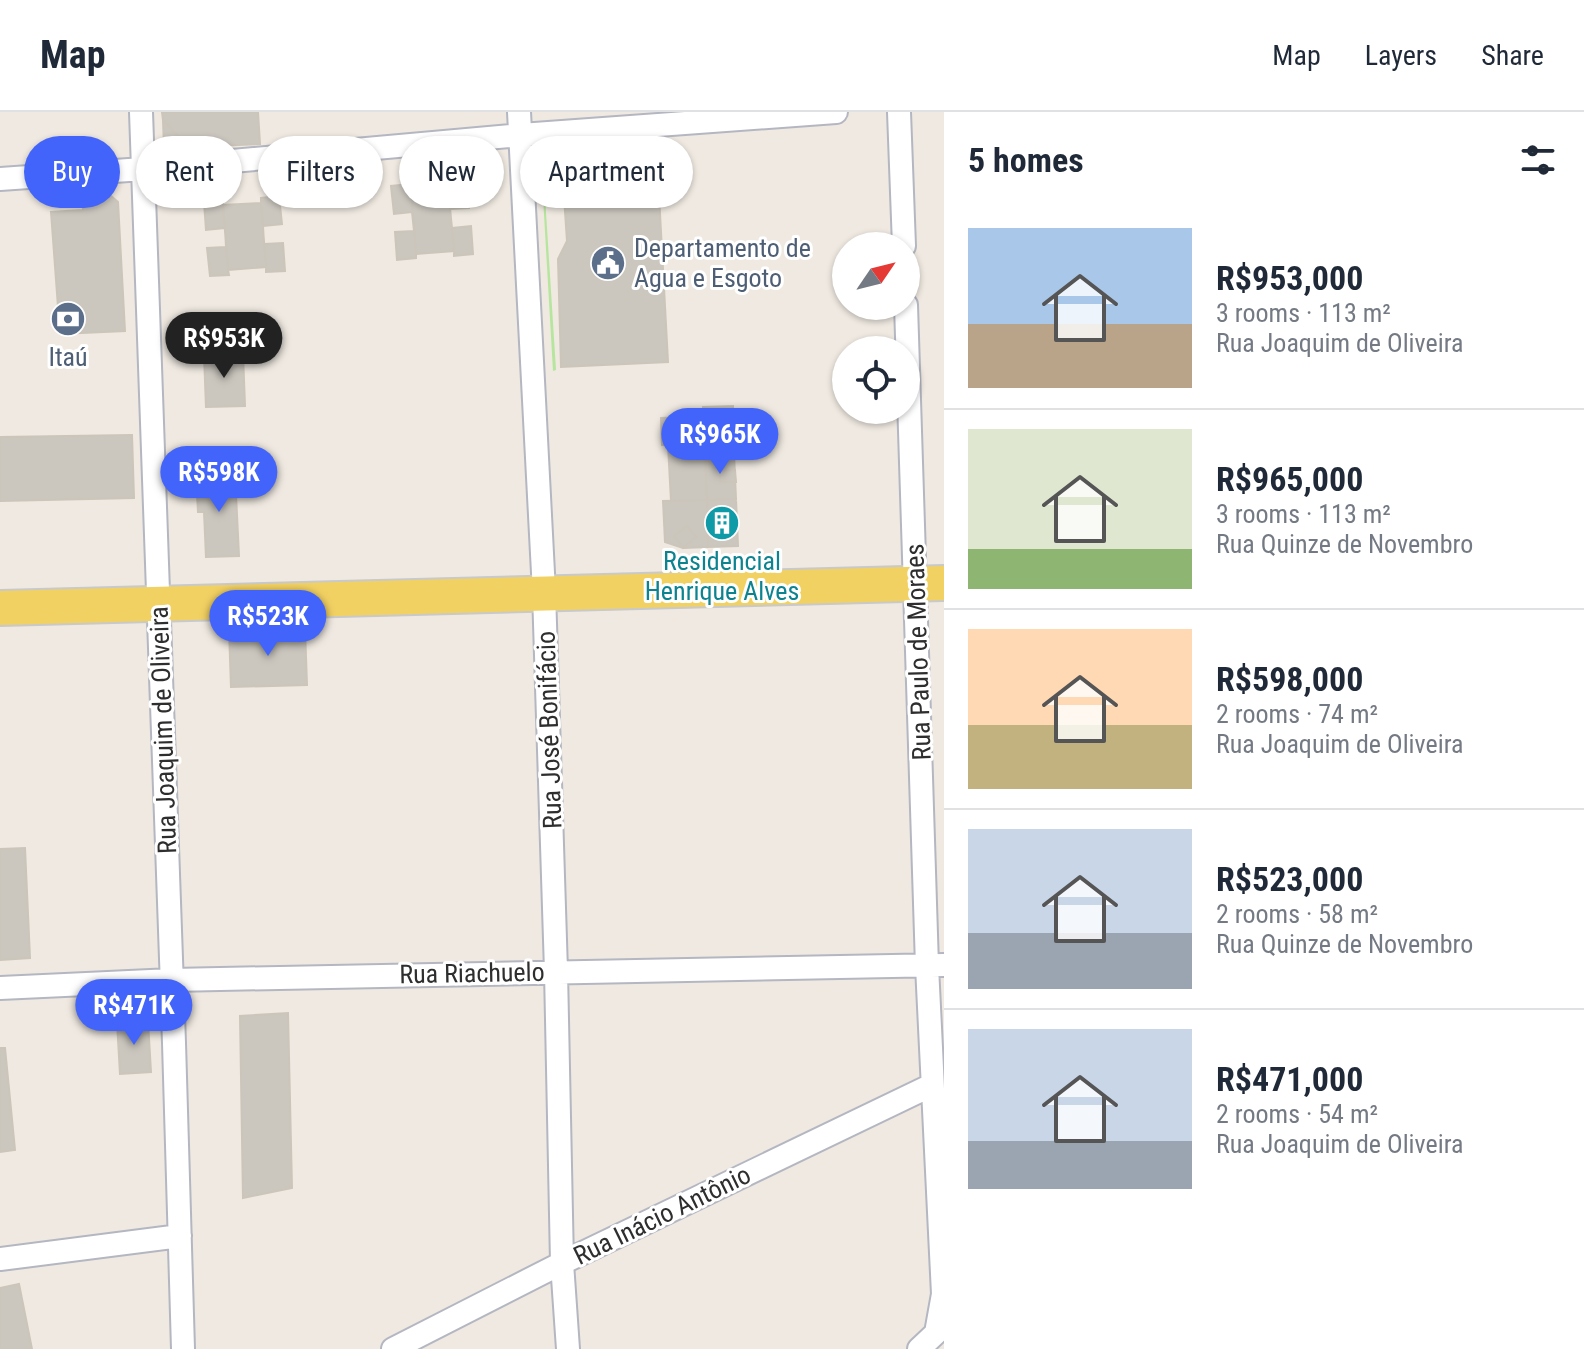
<!DOCTYPE html>
<meta charset="utf-8">
<style>
body{margin:0;font-family:"Roboto Condensed",sans-serif;background:#f2f2f3;color:#1f2937;height:100vh;display:flex;flex-direction:column;font-size:30px;white-space:nowrap}
*{box-sizing:border-box;margin:0}
p{font-size:26px;color:#747a83}
.icon{flex:none;width:44px;height:44px;fill:none;stroke:currentColor;stroke-width:2;stroke-linecap:round;stroke-linejoin:round}
.map{position:relative;flex:1;overflow:hidden}
.panel{display:flex;flex-direction:column;background:#fff;width:640px}
.panel>*{flex:none}
.hud{position:absolute;left:24px;top:24px;width:760px;height:72px;display:flex;gap:16px}
.needle{width:52px;rotate:55deg}
.fabs{position:absolute;left:832px;top:120px;display:grid;gap:16px}
.fabs a{display:grid;place-items:center;width:88px;height:88px;border-radius:50%;background:#fff;box-shadow:0 2px 6px #0004;font-size:40px}
.price{position:absolute;translate:-50% -68px;padding:0 18px;border-radius:28px;background:#4264fb;color:#fff;font-size:26px;line-height:52px;filter:drop-shadow(0 2px 4px #0008)}
.price::after{content:'';position:absolute;left:50%;top:48px;width:24px;height:18px;margin-left:-12px;background:inherit;clip-path:polygon(0 0,100% 0,50% 100%)}
.price.current{background:#222;color:#fff}
ul{padding:0;list-style:none}
li{display:flex;align-items:center;gap:24px;height:200px;padding:0 24px}
li+li{border-top:2px solid #e0e1e3}
li span{display:grid;place-items:center;flex:none;width:224px;height:160px;border-radius:0px;color:#555}
li>.icon{margin-inline-start:auto}
span .icon{width:96px;height:96px;fill:#fffc;stroke-width:1}
li b{font-size:34px}
h2{display:flex;justify-content:space-between;align-items:center;height:96px;padding:0 24px;font-size:34px}
.tag{padding:0 28px;border-radius:36px;background:#fff;box-shadow:0 2px 6px #0004;font-size:28px;line-height:72px}
.tag.current{background:#4264fb;color:#fff}
header{display:flex;align-items:center;gap:48px;box-sizing:border-box;height:112px;padding:0 40px;background:#fff;border-bottom:2px solid #e0e1e3}
header strong{font-size:38px}
nav{display:flex;gap:44px;margin-inline-start:auto;font-size:28px}
main{display:flex;flex:1;min-height:0}
.map>svg:first-child{display:block}
</style>
<header>
<strong>Map</strong>
<nav><a>Map</a><a>Layers</a><a>Share</a></nav>
</header>
<main>
<div class="map">
<svg width="944" height="1237" viewBox="0 0 944 1237">
<rect width="100%" height="100%" fill="#efe9e1"/>
<!-- green -->
<path fill="#b6e59e" d="M626,39V42L550,47L543,53L556,258L553,259L541,50L548,44Z"/>
<!-- building -->
<path fill="#cbc7bf" stroke="#cbc5ba" stroke-width="2" d="M162,0H258L260,32L189,35L163,8Z
M163,8L176,22L189,35L164,36Z
M621 54a7 7 0 1 1 14 0a7 7 0 1 1-14 0Z
M658,64L668,250L561,255L558,147L567,129L563,70Z
M467,68L469,96L450,97L452,116L471,114L473,142L454,144V139L416,142V146L397,148L395,120L414,119L412,100L394,102L391,74L410,72L411,77L448,74V69Z
M448,74L454,139L416,142L411,77Z
M110,83L118,90L125,219L60,222L51,100L83,98L82,85Z
M279,84L282,112L263,114L264,132L283,131L285,159L266,160V155L228,158L229,163L210,164L207,136L226,135L225,116L206,118L204,90L223,89V93L261,91V86Z
M261,91L266,155L228,158L223,93Z
M243,242L245,294L206,295L204,243Z
M733,294L734,341L705,342L703,295Z
M703,304L707,388L671,389L668,333H662L661,306Z
M718,312H734V323L719,324Z
M132,323L134,386L0,389V325Z
M734,341L736,387L707,388L705,342Z
M735,358L736,370H720V359Z
M235,362L239,444L206,445L204,400H198L196,364Z
M736,387L738,434L708,435L707,388Z
M707,388L708,435L683,436L665,430L663,389Z
M721,405H737V416L722,417Z
M687,414L696,425L683,436L674,424Z
M305,517L307,573L231,575L229,518Z
M25,736L30,846L0,848V737Z
M288,901L292,1076L243,1086L240,904Z
M148,909L151,960L120,962L117,910Z
M0,936H5L15,1038L0,1040Z
M19,1172L32,1237H0V1176Z"/>
<g fill="none" stroke-linecap="round" stroke-linejoin="round">
<!-- minor casing -->
<g stroke="#b4b7c1" stroke-width="26">
<path id="minor" d="M141,0L174,931L183,1237
M519,0L544,480L556,859L562,1151L568,1237
M899,0L904,134
M0,67L143,57L521,23L836,0
M906,193L927,854L943,1182L936,1221L919,1237
M0,876L172,868L944,853
M0,1147L180,1124
M393,1237L562,1151L932,973"/>
</g>
<!-- primary casing -->
<g stroke="#c9c9c9" stroke-width="38">
<path id="primary" d="M0,496L944,471"/>
</g>
<!-- minor -->
<use href="#minor" stroke="#fff" stroke-width="22"/>
<!-- primary -->
<use href="#primary" stroke="#f2d163" stroke-width="34"/>
</g>
<!-- icons -->
<defs>
<g id="civic-disc" transform="scale(1.8)"><circle r="9.5" fill="#5c6f8a" stroke="#fff"/><path d="M-.6-6.5H3V-4.5H.6V-3L4-1V1h2V6H-6V1h2V-1L-.6-3ZM-1.2 2.5V6h2.4V2.5Z" fill="#fff"/></g>
<g id="bank-disc" transform="scale(1.8)"><circle r="9.5" fill="#5c6f8a" stroke="#fff"/><path d="M-6-4H6V4H-6ZM0-2.3a2.3 2.3 0 1 0 0 4.6a2.3 2.3 0 1 0 0-4.6Z" fill="#fff"/></g>
<g id="building-disc" transform="scale(1.8)"><circle r="9.5" fill="#0f9aa8" stroke="#fff"/><path d="M-4-6H4V6H1V3H-1V6H-4ZM-2.5-4.3h1.7v1.8h-1.7ZM.8-4.3h1.7v1.8H.8ZM-2.5-1h1.7V.8h-1.7ZM.8-1h1.7V.8H.8Z" fill="#fff"/></g>
</defs>
<g fill-rule="evenodd">
<use href="#civic-disc" x="608" y="151"/>
<use href="#bank-disc" x="68" y="207"/>
<use href="#building-disc" x="722" y="411"/>
</g>
<g text-anchor="middle" stroke-width="6" stroke-linejoin="round" paint-order="stroke">
<!-- service labels -->
<g font-size="26" fill="#4e5e75" stroke="#fff" text-anchor="start">
<text x="634" y="145">Departamento de<tspan x="634" dy="30">Agua e Esgoto</tspan></text>
<text x="68" y="254" text-anchor="middle">Itaú</text>
</g>
<!-- culture labels -->
<g font-size="26" fill="#0d838f" stroke="#fff">
<text x="722" y="458">Residencial<tspan x="722" dy="30">Henrique Alves</tspan></text>
</g>
<!-- street labels -->
<g font-size="26" fill="#2e2e2e" stroke="#fff">
<text transform="translate(918 540) rotate(-92)" y="9">Rua Paulo de Moraes</text>
<text transform="translate(163 618) rotate(-92)" y="9">Rua Joaquim de Oliveira</text>
<text transform="translate(549 618) rotate(-92)" y="9">Rua José Bonifácio</text>
<text transform="translate(472 861) rotate(-1)" y="9">Rua Riachuelo</text>
<text transform="translate(662 1103) rotate(-26)" y="9">Rua Inácio Antônio</text>
</g>
</g>
</svg>
<div class="fabs">
<a><svg class="needle" viewBox="-14 -14 28 28"><path d="M0-13l5 13h-10z" fill="#e53935"/><path d="M0 13l5-13h-10z" fill="#747a83"/></svg></a>
<a><svg class="icon" aria-label="locate" viewBox="0 0 24 24"><circle cx="12" cy="12" r="6"/><path d="M12 2v4M12 18v4M2 12h4M18 12h4"/></svg></a>
</div>
<b class="price current" style="left:224px;top:268px">R$953K</b>
<b class="price" style="left:720px;top:364px">R$965K</b>
<b class="price" style="left:219px;top:402px">R$598K</b>
<b class="price" style="left:268px;top:546px">R$523K</b>
<b class="price" style="left:134px;top:935px">R$471K</b>
<div class="hud">
<a class="tag current">Buy</a>
<a class="tag">Rent</a>
<a class="tag">Filters</a>
<a class="tag">New</a>
<a class="tag">Apartment</a>
</div>
</div>
<section class="panel">
<h2>5 homes<svg class="icon" aria-label="filters" viewBox="0 0 24 24"><path d="M4 7h16M4 17h16"/><circle cx="9" cy="7" r="2"/><circle cx="15" cy="17" r="2"/></svg></h2>
<ul>
<li><span style="background:linear-gradient(#a9c7e8 60%,#b9a48a 0)"><svg class="icon" aria-label="home" viewBox="0 0 24 24"><path d="M3 11l9-7 9 7M6 9v11h12V9"/></svg></span><div><b>R$953,000</b><p>3 rooms · 113 m²</p><p>Rua Joaquim de Oliveira</p></div></li>
<li><span style="background:linear-gradient(#dfe7d0 75%,#8fb573 0)"><svg class="icon" aria-label="home" viewBox="0 0 24 24"><path d="M3 11l9-7 9 7M6 9v11h12V9"/></svg></span><div><b>R$965,000</b><p>3 rooms · 113 m²</p><p>Rua Quinze de Novembro</p></div></li>
<li><span style="background:linear-gradient(#ffd9b3 60%,#c2b280 0)"><svg class="icon" aria-label="home" viewBox="0 0 24 24"><path d="M3 11l9-7 9 7M6 9v11h12V9"/></svg></span><div><b>R$598,000</b><p>2 rooms · 74 m²</p><p>Rua Joaquim de Oliveira</p></div></li>
<li><span style="background:linear-gradient(#c9d6e8 65%,#9aa5b1 0)"><svg class="icon" aria-label="home" viewBox="0 0 24 24"><path d="M3 11l9-7 9 7M6 9v11h12V9"/></svg></span><div><b>R$523,000</b><p>2 rooms · 58 m²</p><p>Rua Quinze de Novembro</p></div></li>
<li><span style="background:linear-gradient(#c9d6e8 70%,#9aa5b1 0)"><svg class="icon" aria-label="home" viewBox="0 0 24 24"><path d="M3 11l9-7 9 7M6 9v11h12V9"/></svg></span><div><b>R$471,000</b><p>2 rooms · 54 m²</p><p>Rua Joaquim de Oliveira</p></div></li>
</ul>
</section>
</main>
